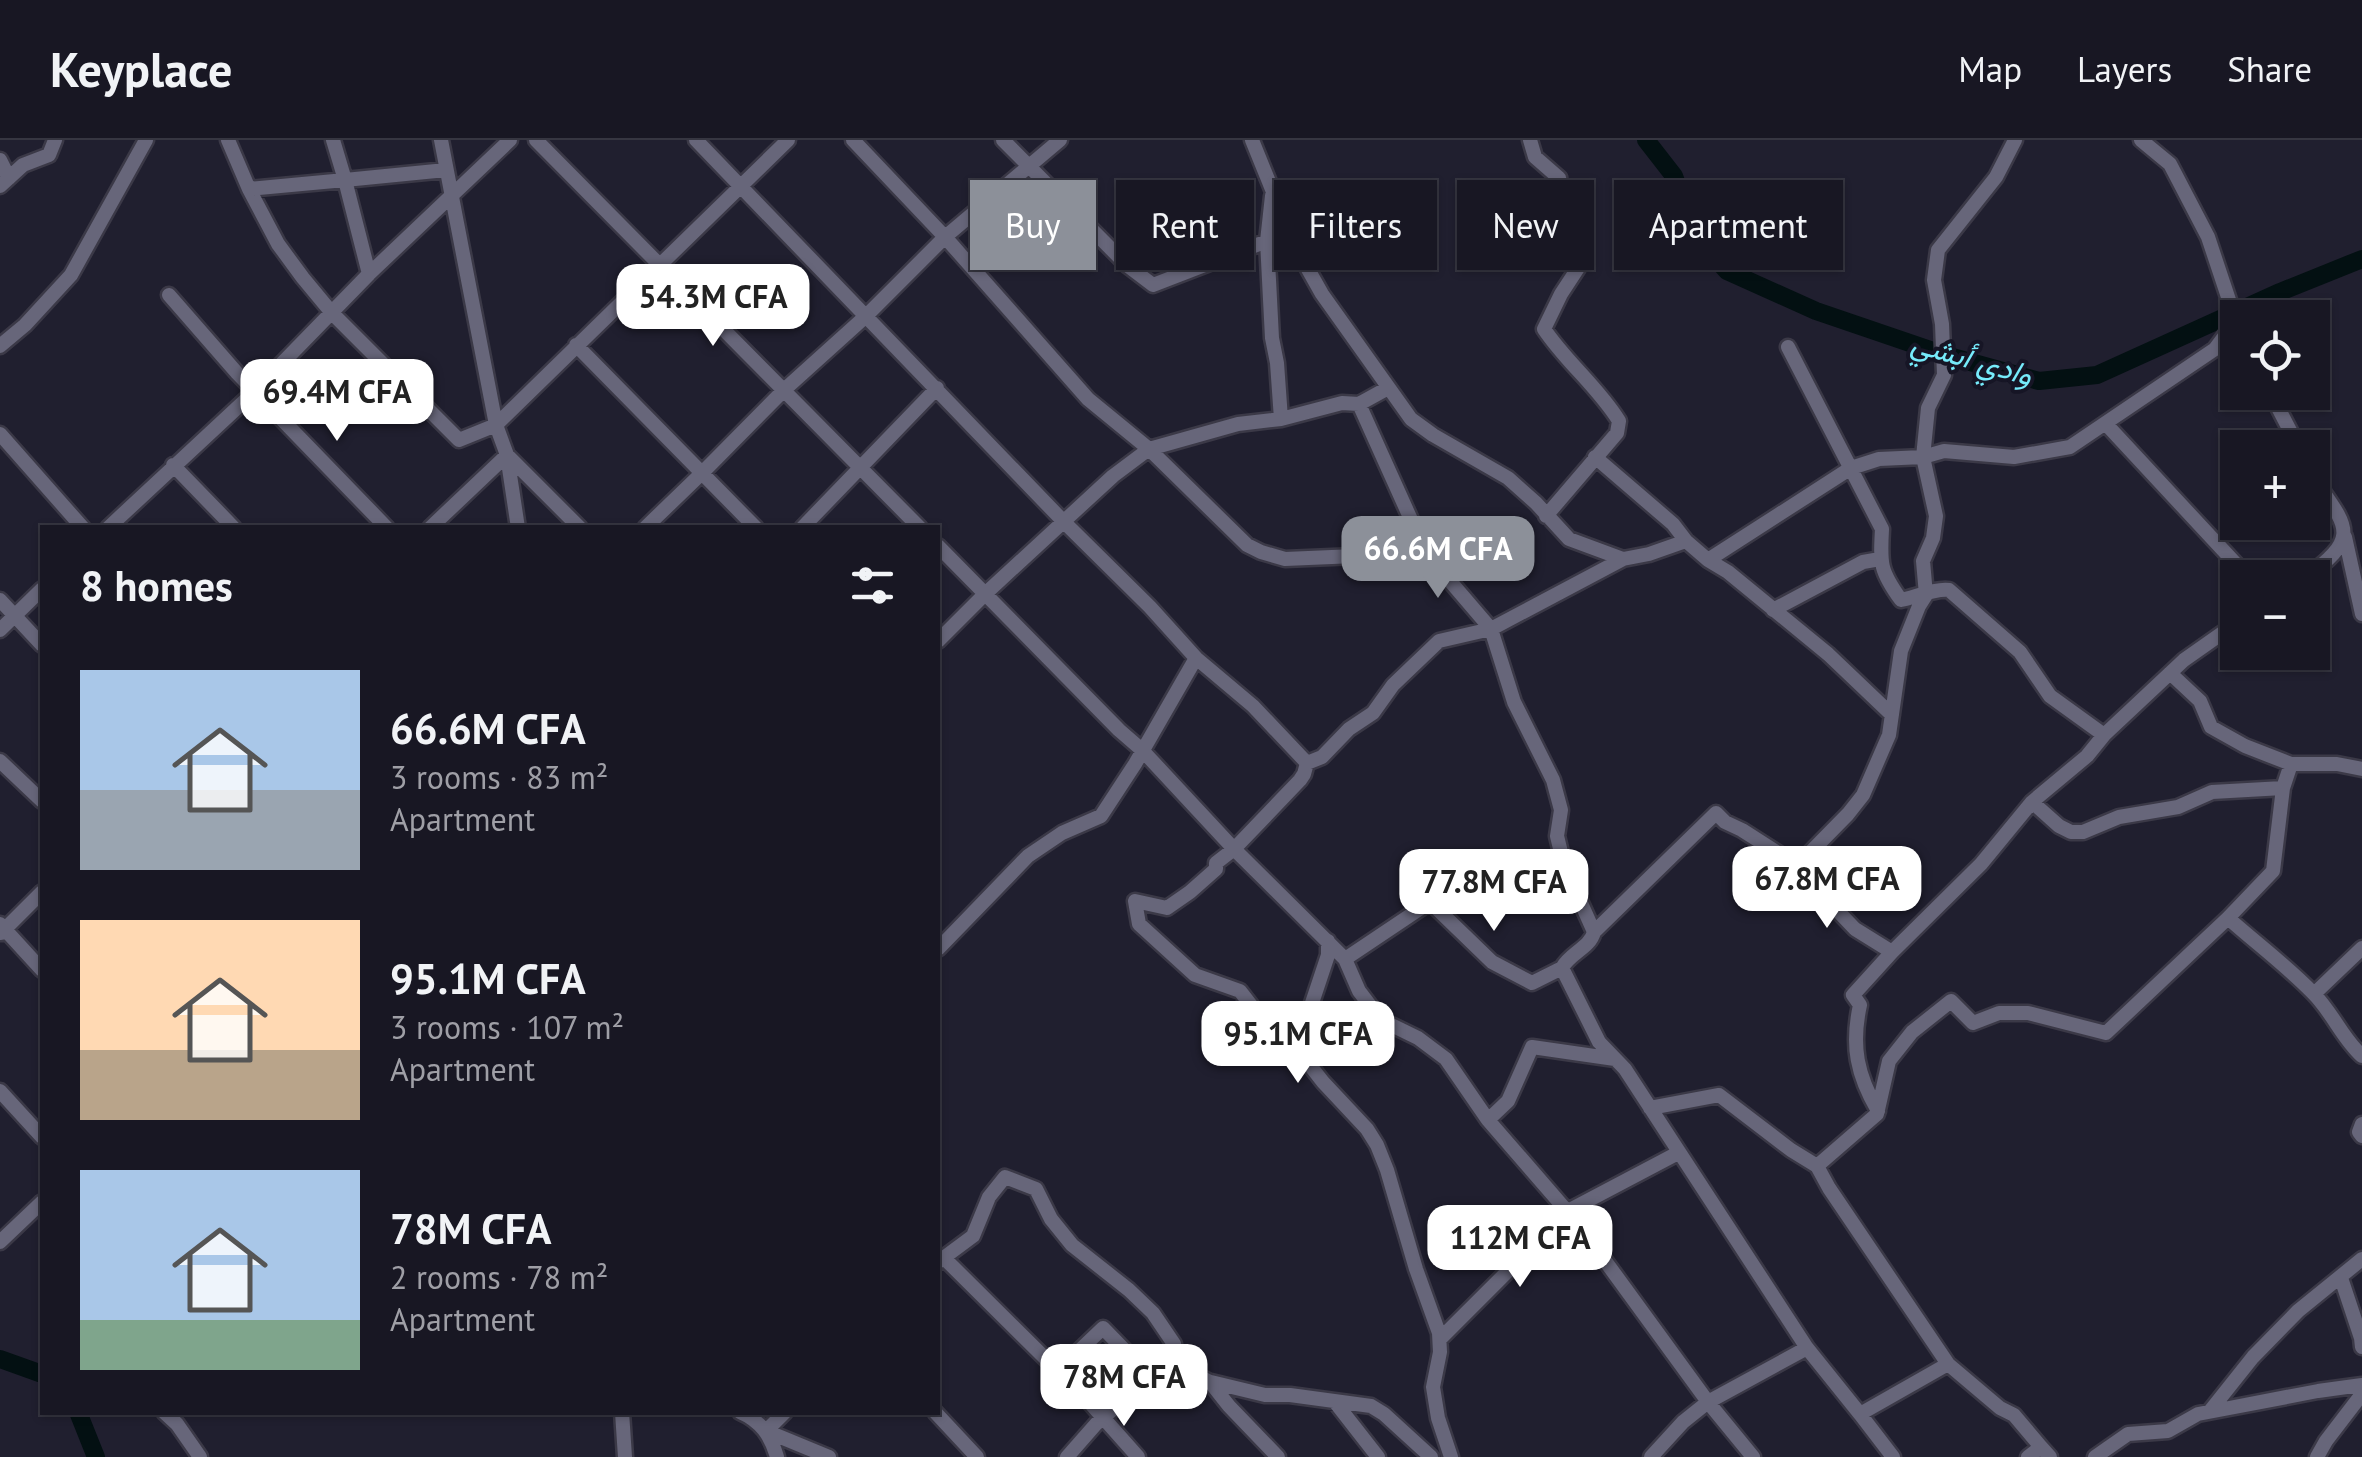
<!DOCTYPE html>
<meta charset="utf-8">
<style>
body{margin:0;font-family:"PT Sans",Vazirmatn,sans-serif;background:#21202b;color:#f1f3f6;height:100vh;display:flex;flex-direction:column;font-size:38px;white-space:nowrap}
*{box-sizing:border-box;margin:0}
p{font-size:32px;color:#9f9fa6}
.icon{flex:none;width:55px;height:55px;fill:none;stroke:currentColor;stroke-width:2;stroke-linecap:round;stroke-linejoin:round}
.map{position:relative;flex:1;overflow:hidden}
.drawer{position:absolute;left:40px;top:385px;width:900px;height:890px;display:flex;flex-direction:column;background:#181723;border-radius:0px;box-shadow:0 2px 8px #0004,0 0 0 2px #363641}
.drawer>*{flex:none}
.guide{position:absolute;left:970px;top:40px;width:950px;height:90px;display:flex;gap:20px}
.buttons{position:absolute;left:2220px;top:160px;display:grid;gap:20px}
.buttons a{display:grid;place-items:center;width:110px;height:110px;border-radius:0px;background:#181723;box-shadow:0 2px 8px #0004,0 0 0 2px #363641;font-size:50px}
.price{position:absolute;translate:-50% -85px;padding:0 22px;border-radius:20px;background:#fff;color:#222;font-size:32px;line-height:65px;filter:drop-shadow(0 2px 5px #0008)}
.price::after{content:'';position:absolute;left:50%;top:60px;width:30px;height:22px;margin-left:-15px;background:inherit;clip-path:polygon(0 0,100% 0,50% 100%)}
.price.current{background:#8c9099;color:#fff}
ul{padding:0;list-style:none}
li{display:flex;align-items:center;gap:30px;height:250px;padding:0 40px}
li span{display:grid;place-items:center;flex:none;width:280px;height:200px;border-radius:0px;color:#555}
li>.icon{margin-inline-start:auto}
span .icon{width:120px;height:120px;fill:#fffc;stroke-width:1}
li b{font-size:42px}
h2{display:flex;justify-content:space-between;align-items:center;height:120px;padding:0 40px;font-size:42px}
.pill{padding:0 35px;border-radius:0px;background:#181723;box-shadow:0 2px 8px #0004,0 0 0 2px #363641;font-size:35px;line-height:90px}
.pill.current{background:#8c9099;color:#fff}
header{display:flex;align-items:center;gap:60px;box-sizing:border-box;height:140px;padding:0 50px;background:#181723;border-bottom:2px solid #363641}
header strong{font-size:48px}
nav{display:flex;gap:55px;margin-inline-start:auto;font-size:35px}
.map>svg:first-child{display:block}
</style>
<header>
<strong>Keyplace</strong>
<nav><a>Map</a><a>Layers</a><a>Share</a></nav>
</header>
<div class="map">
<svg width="2362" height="1317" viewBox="0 0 2362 1317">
<rect width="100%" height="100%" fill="#201f2f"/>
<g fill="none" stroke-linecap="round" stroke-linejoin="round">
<!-- river -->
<path stroke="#031012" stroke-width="18" d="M1646,0L1674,36L1696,96L1727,131L1816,171L1945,215L2039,241L2097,235L2280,152L2362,119
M0,1219L42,1234
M78,1272L96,1317"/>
<!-- minor casing -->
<g stroke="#3b3947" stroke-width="19">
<path id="minor" d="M228,0L249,49L278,104L303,138L332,173L459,300L496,285L788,0
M441,0L496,285L507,315L518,388
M536,0L920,388
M696,0L1065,383L1150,467L1196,518L1253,566L1307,623
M853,0L945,97L1088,259L1149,309L1247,405L1261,412L1285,419L1426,413
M1003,0L1128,126L1153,145L1267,101
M1252,0L1295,106L1322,154L1411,279L1433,295L1508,338L1536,363L1569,399L1623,419L1649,414L1686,401
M1530,0L1535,17L1559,38L1549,59L1567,87L1577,118L1578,128L1561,154L1544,189C1566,222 1598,247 1619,281L1617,293L1546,376
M2141,0L2170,24L2208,97L2236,181
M0,20L9,38
M0,46L23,25L49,15L55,0
M249,49L345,40L333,0
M1272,56L1267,101L1272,198L1277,223L1281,279
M369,134L345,40L446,30
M169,155L237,233L387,388
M576,205L756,388
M0,206L25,185L71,135L146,0
M1788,207L1882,389C1880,424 1880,431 1901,460C1915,457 1937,448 1949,450L2020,512L2050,556L2104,595
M2270,252L2299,308
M1359,264L1426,413L1491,489L1514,562L1553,640L1561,670L1557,696L1564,725L1594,792C1590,808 1570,813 1562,828L1599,902L1625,929L1807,1208L1860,1274L1948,1224L2000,1268L2014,1275L2041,1307
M2106,284L2249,438
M0,294L83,388
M1595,317L1673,384L1686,401L1708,420L1728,432L1828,514L1892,575
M173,325L234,388
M108,388L255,251L369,134L510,0
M430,388L507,315L580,388
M645,388L703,332L784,250L866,176L945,97L1060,0
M802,388L937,248
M2345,397L2362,474
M938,406L1119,590L1142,610L1234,709L1345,819L1359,851L1381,880L1418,898L1446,919L1488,980L1579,1085L1708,1262L1753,1317
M1708,420L1851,328L1879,319L1923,317L1944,311L2014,317L2070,307L2215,209L2236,181L2238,185
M2305,438C2362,396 2348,388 2312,336
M0,460L42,505
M1773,470L1863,422L1880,419
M0,490L42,449
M938,501L985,454L1113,336L1149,309L1238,284L1281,279L1342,263L1359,264L1388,248
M2170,533L2200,561L2211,587L2245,606L2291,624H2337L2362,629
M0,621L42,661
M1307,623L1304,634L1300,640L1234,709L1216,723V729L1190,752L1167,768L1135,761L1139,784L1195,835L1240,851L1254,869L1294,905L1323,942L1367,989L1377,1005L1387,1030L1416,1129L1439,1193L1440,1212L1433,1247L1438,1278L1451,1317
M1307,623L1322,617L1349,589L1373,573L1393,545L1439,501L1491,489L1623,419
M2032,662L2059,686L2071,692H2083L2119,677L2178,667L2212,652L2283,648
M1796,727L1848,674L1863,655L1889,595L1901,511L1919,466L1926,455L1923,421L1933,398L1936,376L1923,317L1928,268L1944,235L1942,184L1934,140L1938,110L1996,37L2015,0
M2228,778C2256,803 2287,826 2313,853C2333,873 2342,898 2362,916
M0,784L42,830
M1594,792L1716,673L1725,682L1742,690L1789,720L1855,789L1892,812
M1,793L42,752
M938,809L1028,716L1062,693L1101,676L1135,624L1196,518
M1345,819L1430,762L1492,822L1532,843L1562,828
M2314,854L2362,808
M1297,908L1328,815V801
M0,951L42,997
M1650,968L1719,955L1791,1010L1817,1026
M1878,971C1857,935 1851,906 1860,865L1853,855L1892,812L1981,724L2032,662L2087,616L2104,595L2184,520L2238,482
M1488,980L1508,961L1532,907L1615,919
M2362,984L2359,992L2362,996
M0,1102L42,1062
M943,1117L1050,1223L1060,1229L1138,1317
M938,1122L973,1096L989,1057L1005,1037L1036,1049L1051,1079L1072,1105L1129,1150L1153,1173L1174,1204L1167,1214
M2341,1138L2361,1198L2362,1207
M1440,1199L1568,1071L1678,1013
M1948,1224L1829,1048L1817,1026L1877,974L1889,921L1912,892L1951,861L1973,883L1999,873H2028L2106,893L2228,778L2273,731L2283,648L2291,624
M1060,1229L1103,1188L1140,1226L1160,1221L1172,1223L1210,1242L1229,1266L1278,1317
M1211,1242L1265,1255H1290L1371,1266L1384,1274L1431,1317
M1335,1262L1378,1317
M2210,1271L2253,1217L2298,1171L2362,1119
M164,1272L177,1284L200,1317
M622,1272L625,1317
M740,1272C761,1281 771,1296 777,1317
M785,1272L766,1291L829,1317
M935,1272L977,1317
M1860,1274L1893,1317
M1067,1317L1096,1284L1149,1238L1156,1229
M1651,1317L1683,1282L1708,1262L1807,1208
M2028,1317L2041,1307L2050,1317
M2095,1317L2128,1294L2168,1291L2198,1274L2318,1251L2362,1245
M2317,1317L2326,1301L2362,1254"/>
</g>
<!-- minor -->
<use href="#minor" stroke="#67667a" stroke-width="14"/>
</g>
<g text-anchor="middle" stroke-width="8" stroke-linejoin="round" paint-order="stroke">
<!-- water labels -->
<g font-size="30" font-style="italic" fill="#76ebfb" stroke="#161525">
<text transform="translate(1972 219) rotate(16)" y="10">وادي أبشي</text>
</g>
</g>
</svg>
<div class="buttons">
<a><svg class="icon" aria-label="locate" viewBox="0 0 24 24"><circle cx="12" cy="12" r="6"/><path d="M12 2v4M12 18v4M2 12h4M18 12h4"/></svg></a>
<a>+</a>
<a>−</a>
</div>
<b class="price" style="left:713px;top:209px">54.3M CFA</b>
<b class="price" style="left:337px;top:304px">69.4M CFA</b>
<b class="price current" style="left:1438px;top:461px">66.6M CFA</b>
<b class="price" style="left:1827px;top:791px">67.8M CFA</b>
<b class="price" style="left:1494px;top:794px">77.8M CFA</b>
<b class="price" style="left:1298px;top:946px">95.1M CFA</b>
<b class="price" style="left:1520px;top:1150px">112M CFA</b>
<b class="price" style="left:1124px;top:1289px">78M CFA</b>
<div class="guide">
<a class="pill current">Buy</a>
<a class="pill">Rent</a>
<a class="pill">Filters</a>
<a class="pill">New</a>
<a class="pill">Apartment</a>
</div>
<section class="drawer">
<h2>8 homes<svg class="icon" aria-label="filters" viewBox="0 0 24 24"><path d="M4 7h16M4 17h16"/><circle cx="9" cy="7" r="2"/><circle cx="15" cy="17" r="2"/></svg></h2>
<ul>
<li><span style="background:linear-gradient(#a9c7e8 60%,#9aa5b1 0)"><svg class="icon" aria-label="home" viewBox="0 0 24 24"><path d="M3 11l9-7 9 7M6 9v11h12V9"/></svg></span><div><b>66.6M CFA</b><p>3 rooms · 83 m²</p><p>Apartment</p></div></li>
<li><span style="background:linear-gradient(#ffd9b3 65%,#b9a48a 0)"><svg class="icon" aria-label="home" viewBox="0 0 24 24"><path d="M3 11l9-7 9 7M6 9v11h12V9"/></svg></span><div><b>95.1M CFA</b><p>3 rooms · 107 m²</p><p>Apartment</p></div></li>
<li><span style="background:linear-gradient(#a9c7e8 75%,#7fa58c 0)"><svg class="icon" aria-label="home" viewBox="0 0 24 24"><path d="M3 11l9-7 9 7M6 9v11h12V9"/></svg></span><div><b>78M CFA</b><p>2 rooms · 78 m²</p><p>Apartment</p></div></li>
</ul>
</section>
</div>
